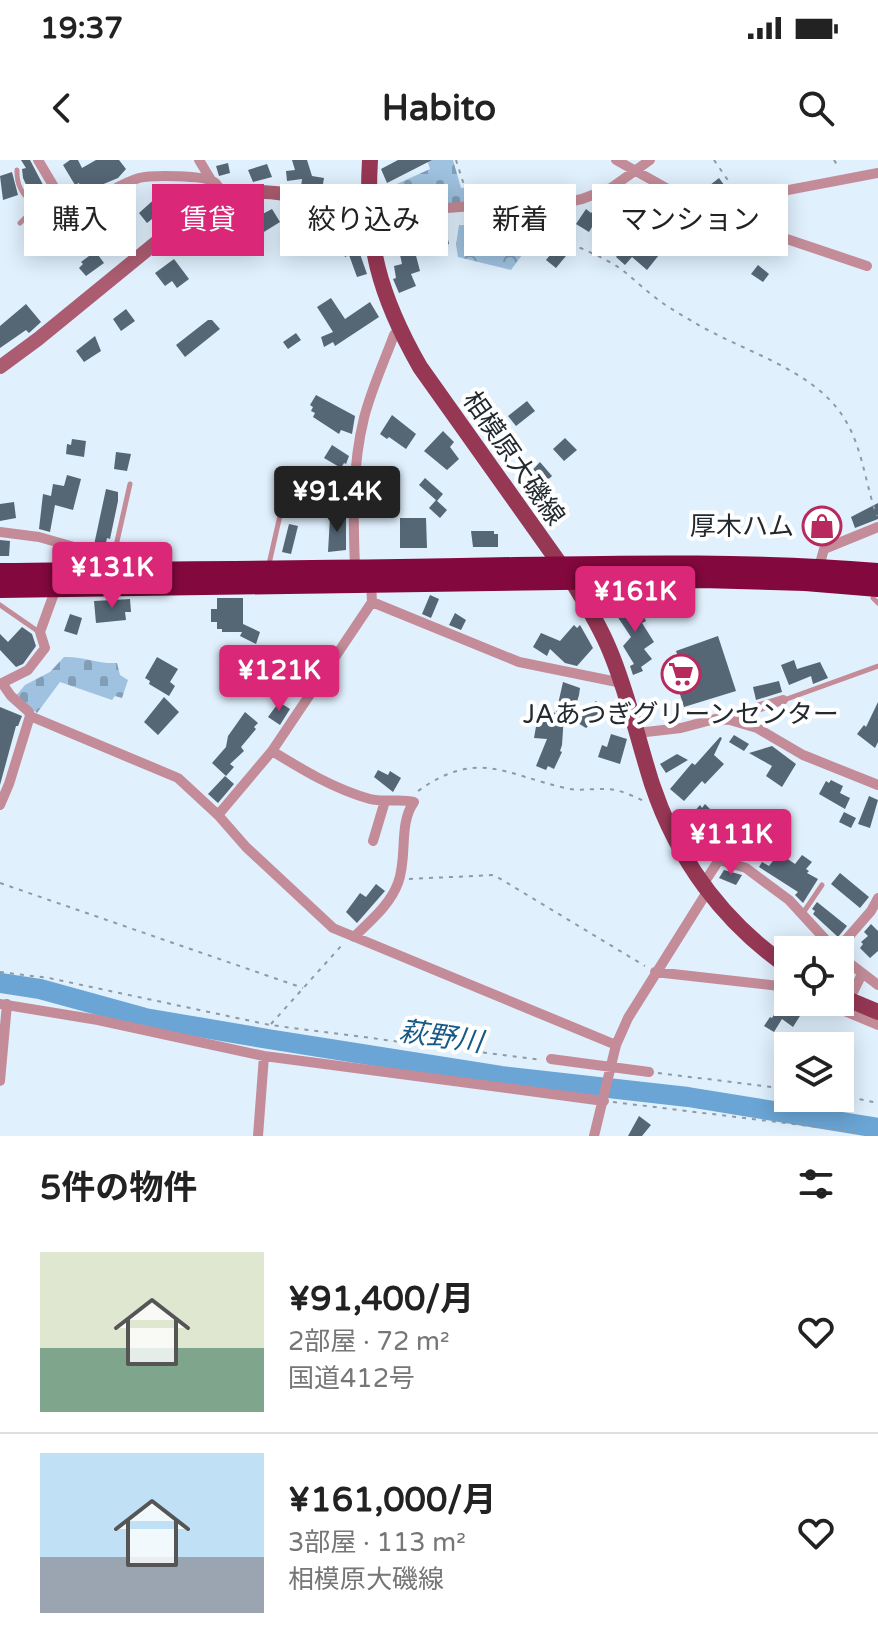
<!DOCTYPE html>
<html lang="ja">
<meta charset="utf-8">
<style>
body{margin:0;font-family:"Varela Round","Noto Sans JP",sans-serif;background:#f2f2f2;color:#222;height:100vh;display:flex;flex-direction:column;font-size:30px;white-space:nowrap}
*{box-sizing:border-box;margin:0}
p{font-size:26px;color:#767676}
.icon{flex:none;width:44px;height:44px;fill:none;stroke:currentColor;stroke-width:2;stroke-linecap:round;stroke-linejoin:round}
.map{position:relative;height:976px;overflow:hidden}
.side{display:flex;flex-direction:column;background:#fff;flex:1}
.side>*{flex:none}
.top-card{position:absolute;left:24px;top:24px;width:830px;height:72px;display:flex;gap:16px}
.tools{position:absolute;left:774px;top:776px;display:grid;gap:16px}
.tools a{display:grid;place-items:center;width:80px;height:80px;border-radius:0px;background:#fff;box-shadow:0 4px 20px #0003;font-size:40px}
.price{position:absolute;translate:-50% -68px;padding:0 18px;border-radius:8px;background:#db2777;color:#fff;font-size:26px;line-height:52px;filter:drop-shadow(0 2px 4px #0008)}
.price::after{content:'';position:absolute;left:50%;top:48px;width:24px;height:18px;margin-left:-12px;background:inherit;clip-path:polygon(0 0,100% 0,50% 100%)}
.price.on{background:#222;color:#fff}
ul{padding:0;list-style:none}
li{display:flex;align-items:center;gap:24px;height:200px;padding:0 40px}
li+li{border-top:2px solid #e0e0e0}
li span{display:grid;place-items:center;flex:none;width:224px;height:160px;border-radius:0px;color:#555}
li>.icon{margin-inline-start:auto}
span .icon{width:96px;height:96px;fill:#fffc;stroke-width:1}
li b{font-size:34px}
h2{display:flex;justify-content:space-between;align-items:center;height:96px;padding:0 40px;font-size:34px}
.chip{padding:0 28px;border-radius:0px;background:#fff;box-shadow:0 4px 20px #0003;font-size:28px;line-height:72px}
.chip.on{background:#db2777;color:#fff}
.status{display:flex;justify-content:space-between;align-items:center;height:56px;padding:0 40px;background:#fff;direction:ltr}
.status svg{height:22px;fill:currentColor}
header{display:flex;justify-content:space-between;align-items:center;height:104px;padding:0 40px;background:#fff;font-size:36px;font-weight:800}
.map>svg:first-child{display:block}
</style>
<div class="status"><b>19:37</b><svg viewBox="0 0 49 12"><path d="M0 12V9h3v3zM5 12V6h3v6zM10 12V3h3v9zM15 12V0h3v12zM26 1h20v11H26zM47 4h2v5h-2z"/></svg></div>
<header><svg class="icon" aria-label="back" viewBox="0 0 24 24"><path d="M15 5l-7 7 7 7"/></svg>Habito<svg class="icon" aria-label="search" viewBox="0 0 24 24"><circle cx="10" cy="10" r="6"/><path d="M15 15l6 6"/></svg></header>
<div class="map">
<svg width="878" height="976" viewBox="0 0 878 976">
<defs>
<pattern id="forest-crowns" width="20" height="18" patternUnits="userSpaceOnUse" patternTransform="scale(2)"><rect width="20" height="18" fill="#9fc2e0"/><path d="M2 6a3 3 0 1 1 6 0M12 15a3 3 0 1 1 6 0" fill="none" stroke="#819eb6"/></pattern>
<pattern id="cemetery-stones" width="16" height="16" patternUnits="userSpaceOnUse" patternTransform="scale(2)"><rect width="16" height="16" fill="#9fc2e0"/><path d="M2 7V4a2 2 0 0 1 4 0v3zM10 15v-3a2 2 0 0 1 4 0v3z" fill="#819eb6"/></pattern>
</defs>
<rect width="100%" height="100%" fill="#e0f0fd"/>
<!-- forest -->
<path fill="url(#forest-crowns)" d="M520,64L531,83L511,110L458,97L456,85L459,65L495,68Z"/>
<!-- cemetery -->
<path fill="url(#cemetery-stones)" d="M427,0H453L461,28L469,27L473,41C443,46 407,49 378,39L377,33L430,9Z
M64,497C83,496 97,504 117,503L120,515L128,520L122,538L115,536L112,540L60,522L37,553L15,537L25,525L50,512Z"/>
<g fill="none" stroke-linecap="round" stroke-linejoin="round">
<!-- river -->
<path stroke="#6aa5d5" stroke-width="20" d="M0,823L40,829L145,858L268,879L501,916L688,937L878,968"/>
</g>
<!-- building -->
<path fill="#556675" d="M21,0H30L51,40L39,39L29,31L23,18L22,9L26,8Z
M70,0H78L82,8L96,0H119L126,9L118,18L82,33L79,23L75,25L63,5Z
M292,0H307L312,16L324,18L322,30L301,27L302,19L287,21L286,11L295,10Z
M398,0H432L387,23L381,9Z
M228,3L230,13L219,16L216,6Z
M267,4L272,17L253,22L248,10Z
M12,12L18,35L3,40L0,16Z
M719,18L730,33L722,39L718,40L714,34L706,40L700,33Z
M181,24L205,27L207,34L197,38L195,35L156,64L152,59L147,63L139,53L168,27L172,32Z
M636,26L651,33L653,30L660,34L640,54L631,49L637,36L632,33Z
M609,37L610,39L604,48L608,53L612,49L630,65L625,74L645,90L660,70L654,63L673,44L702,56L720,72L713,80L692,62L677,77L675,75L647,110L632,97L625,105L616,97L626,86L598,57L589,72L576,64L586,49L591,53Z
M228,46L231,52L227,54L236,68L272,49L280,62L259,75L257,71L241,81L243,85L232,92L209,55Z
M40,51L52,62L37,78L26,68Z
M406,57L420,111L411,114L416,126L399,133L393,119L396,118L394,106L402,104L394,68L397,67L395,59Z
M443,57L449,84L428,89L426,58Z
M350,70L352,76L354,74L361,90L359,91L367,114L357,117L349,95L345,97L336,77Z
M560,83L570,91L556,108L546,100Z
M90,84L104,103L86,116L79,108L83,104L81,102L89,96L84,90Z
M174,99L189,119L177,128L172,121L165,126L155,113Z
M758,105L769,114L763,122L751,114Z
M331,138L345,159L370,142L379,157L335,186L333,182L324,187L321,177L333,172L317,147Z
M26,144L41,162L29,173L26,170L0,188V166Z
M126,149L135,161L121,171L113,159Z
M208,160H212L220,169L185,197L176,185Z
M296,173L301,180L288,189L283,182Z
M95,176L101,191L84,202L76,191Z
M316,235L355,256L352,274L341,270L339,274L313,257L315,253L311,251L313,247L310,245Z
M527,241L535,251L516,266L508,256Z
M392,255L416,274L406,289L389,277L387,279L380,274Z
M443,271L454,282L450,287L459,299L447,310L424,291Z
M565,278L577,290L564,301L553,289Z
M72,279L86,281L84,297L66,294L67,284L71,285Z
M332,285L349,296L346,304L344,303L341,308L324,298Z
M116,292L131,294L127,311L114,309Z
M540,302L552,316L541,326L532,328L524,319Z
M67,315L81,319L73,350L55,345L50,372L39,369L43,334L51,336L53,324L64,326Z
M425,318L443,334L437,341L419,325Z
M106,329L118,332V341L110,379L107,378L105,387L94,385Z
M436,340L447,350L440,358L429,348Z
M14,342L16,358L0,361V344Z
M878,343V359L855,368L851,357Z
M829,354L839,374L823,381L819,372L814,375L809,366Z
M346,355V390L328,392L330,357Z
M400,358H426L427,388H400Z
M289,364L298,366L291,394L282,392Z
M471,371H494V374H498V387H473Z
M0,380L10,381L9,396H0Z
M430,435L439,439L431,458L422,454Z
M632,437L643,455L646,461L642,463L654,482L644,489L652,499L641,507L643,511L633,515L630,506L634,504L623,486L631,477L613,450Z
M217,438H243V464L260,472L256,484L240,476L242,472H222V469H217V462H211V449H217Z
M130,439L131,452H125L126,460L96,463L94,441Z
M455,453L466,460L461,470L449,465Z
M70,454L82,458L77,475L64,471Z
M574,465L577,468L580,465L593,488L577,506L565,503L550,489L547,496L533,487L541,473L560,481Z
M22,467L32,474L36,486L23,504L16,507L0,490V474L8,482Z
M718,476L736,531L684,547L678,528L687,525L676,491Z
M157,497L178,509L170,522L175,526L169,536L149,524L150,521L145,518Z
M794,500L797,509L820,502L828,518L813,524L811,516L789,525L781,505Z
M779,521L782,532L756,540L753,527Z
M563,522L580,528L579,535L572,559L564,555L562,585L560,591L562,592L554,609L548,606L546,610L536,606L547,579L534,578L538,555H541L542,550L556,553Z
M164,537L179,552L158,575L144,562Z
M596,541L603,549L597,559L586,568L573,560Z
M279,542L290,549L280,565L268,557Z
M878,542V582L875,588L857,574L864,565L866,567Z
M0,547L22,556L18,566H16L0,625Z
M245,552L258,563L254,567L256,569L241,587L244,591L230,604L234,607L226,616L212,603L226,587L228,576Z
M611,574L627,579L620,604L598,597L602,585L607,587Z
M734,575L749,584L744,591L729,582Z
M720,577L722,578L714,595L724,604L705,624L702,621L684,641L670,629L692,603L695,605Z
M772,586L796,604L782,627L766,616L772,606L749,593Z
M677,594L688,600L666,613L660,604Z
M378,610L388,615L390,611L401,618L393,632L374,617Z
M225,616L234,624L218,643L208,634Z
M831,620L843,626L840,633L850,638L845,649L819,634L826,621L829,623Z
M869,636L878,640L870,668L858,664Z
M705,644L732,671L733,675L724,684L740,692L737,697L719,692L715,687L718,685L705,670L707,668L692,654L700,645L702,648Z
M844,652L856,658L851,668L839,662Z
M779,693L795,704L802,695L812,702L806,709L809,711L807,713L818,719L803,743L795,735L798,732L759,707L762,702L769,706Z
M724,710L742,715L736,725L719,718Z
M840,713L869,737L860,748L831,724Z
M376,724L385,731L357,763L346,752L360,733L366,737Z
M817,742L847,766L838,777L813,754L815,751L812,749Z
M871,764L878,771V791L870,798L860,788L863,784L861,782L868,776L864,772Z
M786,835H788V842H795L805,848L793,867L782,859L774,872L764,866L770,857L772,858Z
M639,956L651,965L642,976H628Z"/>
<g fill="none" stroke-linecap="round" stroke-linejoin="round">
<!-- path -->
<path stroke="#8e9aa4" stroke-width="2" stroke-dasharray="4 6" stroke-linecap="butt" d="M456,0L464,25
M714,0L736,32
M834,0L839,8
M529,56C552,81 591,89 618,107C630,115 640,126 651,134C664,145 678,153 692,161C740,191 813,208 844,258C863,288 865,324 877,356
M418,631C477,589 504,614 565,628C581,632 599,627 615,630C625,632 635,637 644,641
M409,719L494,715L645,806
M0,723L303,828
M0,812L49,818L270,865L542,900
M271,864L342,785
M658,913L788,929
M840,935L878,943
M613,942L851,971L860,976"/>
<!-- lane -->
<path stroke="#c48c99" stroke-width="5" d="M17,10C16,36 38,54 62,42
M20,63L36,47
M269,404L281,351
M111,408L130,324
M874,433L873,438L878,443
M0,445L39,472
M784,540L878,506
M803,753L822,725"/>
<!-- street -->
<path stroke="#c48c99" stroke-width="10" d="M38,0L63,42C104,44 107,28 139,18C151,15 205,15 214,22C219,25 221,32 224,37
M199,0L211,20
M616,0L702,48L734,47L766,72L867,106
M367,46L420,50L500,44L549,46L582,39L611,28L650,0
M734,47L741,39L878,13
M635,71L674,31
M0,372L39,377L81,389L85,393L88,412
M355,407C353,358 352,306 364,258C371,230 384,202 394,175L399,169
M819,407L824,389L878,367
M371,423L372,442L519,502L622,523
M2,523L11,536L29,552L30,556L178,618L218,655L246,687L333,768L616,885
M0,524L28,510L45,488L40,472L56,428
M730,560L757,568L803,595L878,625
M637,573L681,568L715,559L730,560L737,554L783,540
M272,591C303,610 334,629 370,639C385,643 400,638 414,642C398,664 408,697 398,723C390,745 370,761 354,777
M0,645L9,624L30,556
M218,655L272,591L372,442
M373,681L385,641
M702,726L719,700L746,708L789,740L835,790
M837,790L871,751L878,738
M840,796L878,825
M655,812L788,827
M823,842L878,865
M0,844L98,860L264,896L604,941
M847,844L862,814
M551,899L649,912
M0,921L7,844
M258,976L264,896
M594,976L616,885L628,858L707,732"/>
<!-- secondary -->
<path stroke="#ab5c70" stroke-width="14" d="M0,207L38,179L196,50C209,44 223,36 237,33C268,27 324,42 356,46H367"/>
<!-- primary -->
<path stroke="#963754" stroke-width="16" d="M370,0C365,83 379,135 420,207L572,421C586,444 600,466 610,491C628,534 638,580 652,624C677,699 723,762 788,807
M840,836L878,852"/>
<!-- highway -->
<path stroke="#83083d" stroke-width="18" d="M0,412C172,410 343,410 515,406C636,404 757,402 878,412
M0,429L702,419L805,422L878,428"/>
</g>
<!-- icons -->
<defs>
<g id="shop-ring" transform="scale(2)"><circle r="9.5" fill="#fff" stroke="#b82a5e" stroke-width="1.5"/><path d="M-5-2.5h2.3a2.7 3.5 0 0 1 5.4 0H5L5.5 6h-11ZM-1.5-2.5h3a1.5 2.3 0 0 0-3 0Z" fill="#b82a5e"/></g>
<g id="supermarket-ring" transform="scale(2)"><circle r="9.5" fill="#fff" stroke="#b82a5e" stroke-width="1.5"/><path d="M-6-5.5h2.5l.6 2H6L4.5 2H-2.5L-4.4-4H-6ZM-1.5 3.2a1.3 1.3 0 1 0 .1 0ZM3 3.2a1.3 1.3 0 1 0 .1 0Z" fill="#b82a5e"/></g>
</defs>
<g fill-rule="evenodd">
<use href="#shop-ring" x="822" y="366"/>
<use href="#supermarket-ring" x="681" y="514"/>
</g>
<g text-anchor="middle" stroke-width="8" stroke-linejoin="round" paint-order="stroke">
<!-- street labels -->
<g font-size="26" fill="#22292f" stroke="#fff">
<text transform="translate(514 298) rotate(55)" y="9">相模原大磯線</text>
</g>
<!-- poi labels -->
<g font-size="26" fill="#22292f" stroke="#fff" text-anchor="end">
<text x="794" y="375">厚木ハム</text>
<text x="681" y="563" text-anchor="middle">JAあつぎグリーンセンター</text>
</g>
<!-- water labels -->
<g font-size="28" font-style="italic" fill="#175987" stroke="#fff">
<text transform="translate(441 876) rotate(8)" y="10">萩野川</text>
</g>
</g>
</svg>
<div class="tools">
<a><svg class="icon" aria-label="locate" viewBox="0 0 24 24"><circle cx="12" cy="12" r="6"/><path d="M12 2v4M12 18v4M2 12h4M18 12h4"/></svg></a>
<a><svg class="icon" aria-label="layers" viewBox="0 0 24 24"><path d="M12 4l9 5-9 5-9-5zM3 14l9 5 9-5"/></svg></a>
</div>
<b class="price on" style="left:337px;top:374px">¥91.4K</b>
<b class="price" style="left:112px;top:450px">¥131K</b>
<b class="price" style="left:635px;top:474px">¥161K</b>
<b class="price" style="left:279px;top:553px">¥121K</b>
<b class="price" style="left:731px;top:717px">¥111K</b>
<div class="top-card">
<a class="chip">購入</a>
<a class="chip on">賃貸</a>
<a class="chip">絞り込み</a>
<a class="chip">新着</a>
<a class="chip">マンション</a>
</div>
</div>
<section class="side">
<h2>5件の物件<svg class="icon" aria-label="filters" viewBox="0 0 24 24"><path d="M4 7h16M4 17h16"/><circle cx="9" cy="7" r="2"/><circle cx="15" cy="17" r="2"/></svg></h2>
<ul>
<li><span style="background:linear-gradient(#dfe7d0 60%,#7fa58c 0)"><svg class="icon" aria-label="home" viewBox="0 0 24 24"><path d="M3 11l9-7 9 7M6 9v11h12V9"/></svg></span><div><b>¥91,400/月</b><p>2部屋 · 72 m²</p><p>国道412号</p></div><svg class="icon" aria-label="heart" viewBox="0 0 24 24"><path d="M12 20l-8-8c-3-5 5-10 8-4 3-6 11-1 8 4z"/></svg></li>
<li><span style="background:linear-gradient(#bfe0f5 65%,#9aa5b1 0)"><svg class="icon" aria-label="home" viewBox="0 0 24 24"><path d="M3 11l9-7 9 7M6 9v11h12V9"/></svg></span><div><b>¥161,000/月</b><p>3部屋 · 113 m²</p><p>相模原大磯線</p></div><svg class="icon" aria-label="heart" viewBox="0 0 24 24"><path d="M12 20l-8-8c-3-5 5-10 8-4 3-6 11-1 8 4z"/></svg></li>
</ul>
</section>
